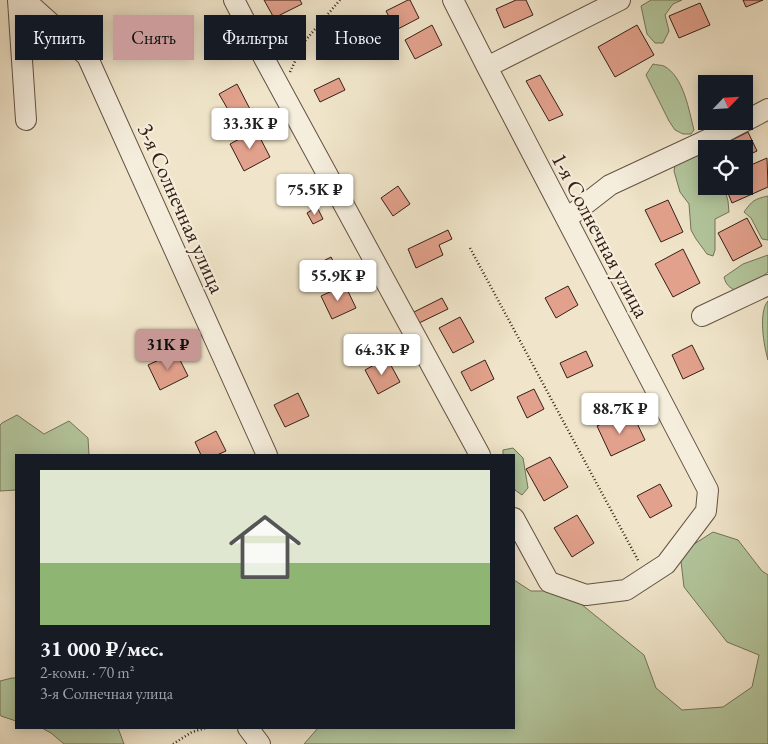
<!DOCTYPE html>
<html lang="ru">
<meta charset="utf-8">
<style>
body{margin:0;font-family:"EB Garamond",serif;background:#242831;color:#f1f3f6;height:100vh;display:flex;flex-direction:column;font-size:19px;white-space:nowrap}
*{box-sizing:border-box;margin:0}
p{font-size:16px;color:#9ea1a6}
.icon{flex:none;width:28px;height:28px;fill:none;stroke:currentColor;stroke-width:2;stroke-linecap:round;stroke-linejoin:round}
.map{position:relative;flex:1;overflow:hidden}
.details{position:absolute;left:15px;top:454px;width:500px;height:275px;display:flex;flex-direction:column;background:#171b24;border-radius:0px;box-shadow:0 2px 12px #0003}
.details>*{flex:none}
.banner{position:absolute;left:15px;top:15px;width:500px;height:45px;display:flex;gap:10px}
.needle{width:32px;rotate:65deg}
.fabs{position:absolute;left:698px;top:75px;display:grid;gap:10px}
.fabs a{display:grid;place-items:center;width:55px;height:55px;border-radius:0px;background:#171b24;box-shadow:0 2px 12px #0003;font-size:25px}
.price{position:absolute;translate:-50% -42px;padding:0 11px;border-radius:5px;background:#fff;color:#222;font-size:16px;line-height:32px;filter:drop-shadow(0 1px 2px #0008)}
.price::after{content:'';position:absolute;left:50%;top:30px;width:15px;height:11px;margin-left:-8px;background:inherit;clip-path:polygon(0 0,100% 0,50% 100%)}
.price.on{background:#c59692;color:#111}
ul{padding:0;list-style:none}
li{display:grid;align-content:center;gap:10px;height:265px;padding:0 25px}
li span{display:grid;place-items:center;height:155px;border-radius:0px;color:#555}
li>.icon{margin-inline-start:auto}
span .icon{width:90px;height:90px;fill:#fffc;stroke-width:1}
li b{font-size:21px}
.tag{padding:0 18px;border-radius:0px;background:#171b24;box-shadow:0 2px 12px #0003;font-size:18px;line-height:45px}
.tag.on{background:#c59692;color:#111}
.map>svg:first-child{display:block}
</style>
<div class="map">
<svg width="768" height="744" viewBox="0 0 768 744">
<rect width="100%" height="100%" fill="#f0e5ca"/>
<filter id="stains"><feTurbulence type="fractalNoise" baseFrequency=".004" numOctaves="4"/><feColorMatrix values="0 0 0 0 .2 0 0 0 0 .09 0 0 0 0 .02 0 0 0 .5 -.17"/></filter>
<radialGradient id="worn" r=".72"><stop offset=".6" stop-color="#630" stop-opacity="0"/><stop offset="1" stop-color="#630" stop-opacity=".3"/></radialGradient>
<!-- green -->
<path fill="#b3c69c" stroke="#747359" d="M651,0H682L673,4L665,15L669,31L663,43H655L647,34L641,6Z
M653,64C656,65 661,65 664,66C684,77 689,111 694,130L691,134H683L675,130L669,121L646,75Z
M706,150V186H724L728,201L729,212L715,219V250L713,256L707,254L696,239L691,230L689,204L680,192L674,171L676,159Z
M768,196V240L762,239L751,218L744,212C752,201 754,199 768,196Z
M768,255V272L752,285L736,291C729,287 726,285 724,277L743,264Z
M768,301V360C764,347 758,312 768,301Z
M17,415L44,434L69,421L88,438L89,455H16V490L0,491V425L2,423Z
M513,448L523,458L528,488L522,495L515,490L514,487V455H503V450Z
M713,532L738,540L762,571L768,575V744H304L318,728H514V580L531,591H565L644,655L656,688L682,710L723,707L752,687L759,655L727,642L684,587L680,553Z
M12,678H16V721L1,716L0,714V681Z
M42,728H118L124,744H64L51,733Z"/>
<!-- building -->
<path fill="#e2a18c" stroke="#362016" d="M264,0H300L302,4L274,18Z
M408,0H410L419,18L396,30L386,11Z
M516,0H526L533,15L504,28L496,9Z
M743,0H763L746,7Z
M700,3L710,25L679,38L669,16Z
M432,25L442,45L415,59L405,40Z
M637,25L654,55L615,77L598,47Z
M540,75L563,115L549,121L526,81Z
M339,78L345,90L320,102L314,90Z
M237,84L251,111L234,120L219,94Z
M256,130L270,157L244,171L230,144Z
M748,132L757,151L744,157V149H734L730,141Z
M767,158L768,187L732,203L725,186H744V175L746,174L744,168Z
M398,186L410,204L393,216L381,198Z
M668,200L683,232L661,242L645,210Z
M317,207L323,219L313,224L307,213Z
M747,218L762,246L733,261L718,233Z
M448,230L452,239L439,245L443,255L416,268L408,249Z
M683,249L700,283L673,297L655,264Z
M331,257L340,274L313,288L304,271Z
M345,285L356,308L332,319L321,296Z
M568,286L578,305L556,318L545,298Z
M442,298L448,309L417,324L412,313Z
M460,317L474,342L453,353L439,328Z
M692,345L704,369L683,379L672,355Z
M586,351L593,366L567,378L560,363Z
M176,352L188,376L160,390L148,365Z
M387,358L400,382L378,394L365,370Z
M485,360L494,379L471,391L461,372Z
M534,389L544,409L527,418L517,397Z
M298,393L309,416L285,427L274,405Z
M618,416L621,423L634,417L645,440L611,456L597,426Z
M216,431L226,451L217,455H201L195,442Z
M550,457L568,487L544,501L526,469Z
M660,484L672,506L650,518L637,496Z
M577,515L594,543L572,557L554,528Z"/>
<g fill="none" stroke-linecap="round" stroke-linejoin="round">
<!-- minor casing -->
<g stroke="#645143" stroke-width="22">
<path id="minor" d="M18,0L26,120
M25,0L87,56L267,455
M234,0L265,60L480,455
M453,0L487,67L708,490L706,511L666,564L626,590L586,595L549,582L514,518
M487,67L620,0
M567,220L570,216L610,185L726,131L768,109
M702,316L768,285
M248,728L260,744"/>
</g>
<!-- path -->
<path stroke="#362016" stroke-width="2.5" stroke-dasharray="1 2.5" stroke-linecap="butt" d="M290,72L304,42L340,0
M470,248L639,562
M173,744L192,732L206,728"/>
<!-- minor -->
<use href="#minor" stroke="#f5eedd" stroke-width="20"/>
</g>
<g text-anchor="middle" stroke-width="4.5" stroke-linejoin="round" paint-order="stroke">
<!-- street labels -->
<g font-size="22" fill="#362016" stroke="#f5eedd">
<text transform="translate(182 208) rotate(66)" y="8">3-я Солнечная улица</text>
<text transform="translate(601 235) rotate(62)" y="8">1-я Солнечная улица</text>
</g>
</g>
<rect width="100%" height="100%" filter="url(#stains)"/>
<rect width="100%" height="100%" fill="url(#worn)"/>
</svg>
<div class="fabs">
<a><svg class="needle" viewBox="-14 -14 28 28"><path d="M0-13l5 13h-10z" fill="#e53935"/><path d="M0 13l5-13h-10z" fill="#9ea1a6"/></svg></a>
<a><svg class="icon" aria-label="locate" viewBox="0 0 24 24"><circle cx="12" cy="12" r="6"/><path d="M12 2v4M12 18v4M2 12h4M18 12h4"/></svg></a>
</div>
<b class="price" style="left:250px;top:150px">33.3K ₽</b>
<b class="price" style="left:315px;top:216px">75.5K ₽</b>
<b class="price" style="left:338px;top:302px">55.9K ₽</b>
<b class="price on" style="left:168px;top:371px">31K ₽</b>
<b class="price" style="left:382px;top:376px">64.3K ₽</b>
<b class="price" style="left:620px;top:435px">88.7K ₽</b>
<div class="banner">
<a class="tag">Купить</a>
<a class="tag on">Снять</a>
<a class="tag">Фильтры</a>
<a class="tag">Новое</a>
</div>
<section class="details">
<ul>
<li><span style="background:linear-gradient(#dfe7d0 60%,#8fb573 0)"><svg class="icon" aria-label="home" viewBox="0 0 24 24"><path d="M3 11l9-7 9 7M6 9v11h12V9"/></svg></span><div><b>31 000 ₽/мес.</b><p>2-комн. · 70 m²</p><p>3-я Солнечная улица</p></div></li>
</ul>
</section>
</div>
